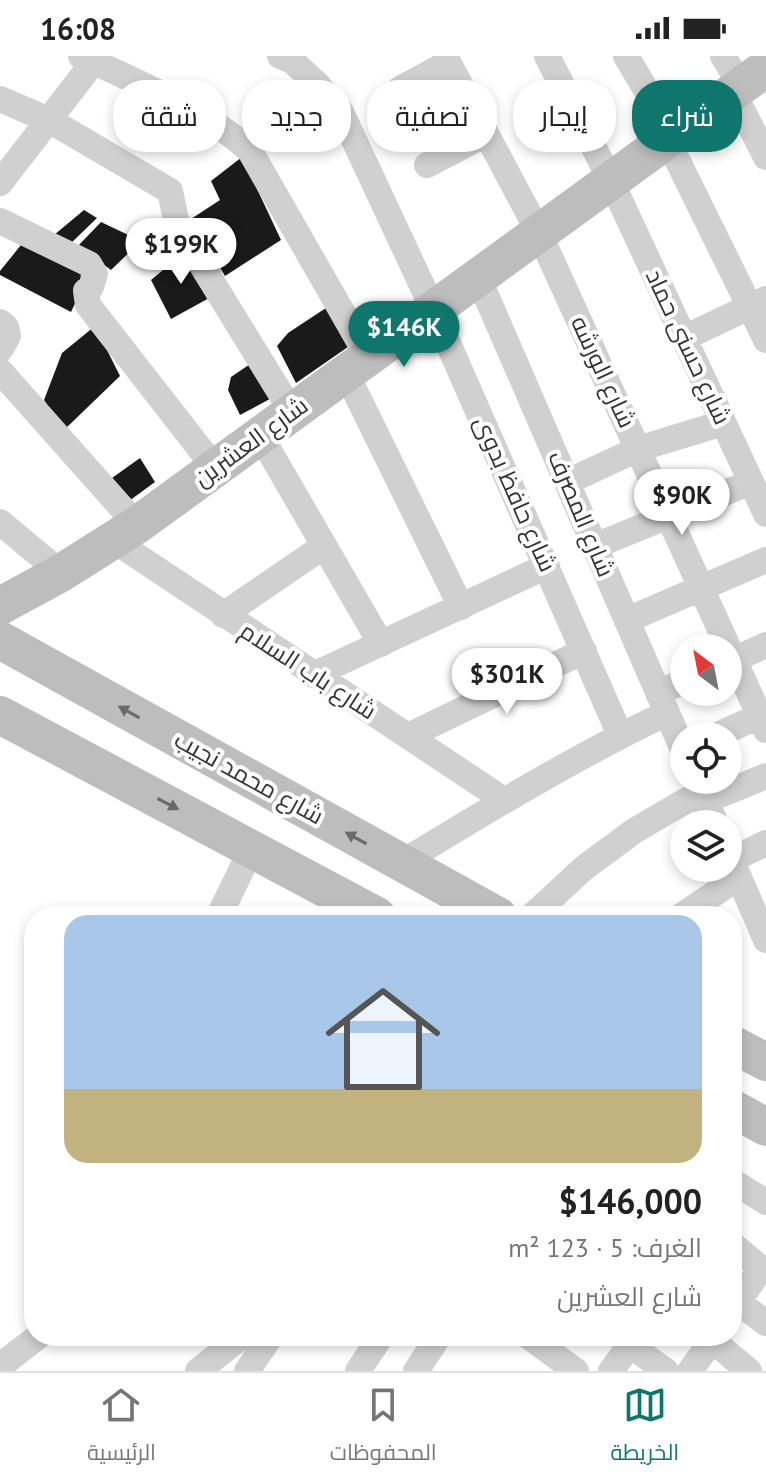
<!DOCTYPE html>
<html lang="ar">
<meta charset="utf-8">
<style>
body{margin:0;font-family:"PT Sans",Cairo,sans-serif;background:#f2f2f2;color:#222;direction:rtl;height:100vh;display:flex;flex-direction:column;font-size:30px;white-space:nowrap}
*{box-sizing:border-box;margin:0}
p{font-size:26px;color:#767676}
.icon{flex:none;width:44px;height:44px;fill:none;stroke:currentColor;stroke-width:2;stroke-linecap:round;stroke-linejoin:round}
.map{position:relative;flex:1;overflow:hidden;direction:ltr}
.drawer{position:absolute;left:24px;top:850px;width:718px;height:440px;display:flex;flex-direction:column;background:#fff;border-radius:32px;box-shadow:0 4px 12px #0003;direction:rtl}
.drawer>*{flex:none}
.top-card{position:absolute;left:24px;top:24px;width:718px;height:72px;direction:rtl;display:flex;gap:16px}
.needle{width:52px;rotate:328deg}
.tools{position:absolute;left:670px;top:578px;display:grid;gap:16px}
.tools a{display:grid;place-items:center;width:72px;height:72px;border-radius:50%;background:#fff;box-shadow:0 4px 12px #0003;font-size:40px}
.price{position:absolute;translate:-50% -68px;padding:0 18px;border-radius:28px;background:#fff;color:#222;font-size:26px;line-height:52px;filter:drop-shadow(0 2px 4px #0008)}
.price::after{content:'';position:absolute;left:50%;top:48px;width:24px;height:18px;margin-left:-12px;background:inherit;clip-path:polygon(0 0,100% 0,50% 100%)}
.price.current{background:#0f766e;color:#fff}
ul{padding:0;list-style:none}
li{display:grid;align-content:center;gap:16px;height:424px;padding:0 40px}
li span{display:grid;place-items:center;height:248px;border-radius:24px;color:#555}
li>.icon{margin-inline-start:auto}
span .icon{width:144px;height:144px;fill:#fffc;stroke-width:1}
li b{font-size:34px}
.tag{padding:0 28px;border-radius:32px;background:#fff;box-shadow:0 4px 12px #0003;font-size:28px;line-height:72px}
.tag.current{background:#0f766e;color:#fff}
.status{display:flex;justify-content:space-between;align-items:center;height:56px;padding:0 40px;background:#fff;direction:ltr}
.status svg{height:22px;fill:currentColor}
.dock{display:flex;justify-content:space-around;align-items:center;height:112px;border-top:2px solid #e0e0e0;background:#fff;font-size:22px;color:#767676}
.dock a{display:grid;justify-items:center;gap:4px}
.dock .current{color:#0f766e}
.map>svg:first-child{display:block}
</style>
<div class="status"><b>16:08</b><svg viewBox="0 0 49 12"><path d="M0 12V9h3v3zM5 12V6h3v6zM10 12V3h3v9zM15 12V0h3v12zM26 1h20v11H26zM47 4h2v5h-2z"/></svg></div>
<div class="map">
<svg width="766" height="1315" viewBox="0 0 766 1315">
<rect width="100%" height="100%" fill="#fff"/>
<!-- building -->
<path fill="#1a1a1a" d="M242,101L281,184L225,220L191,163L220,144L211,125Z
M84,154L97,162L68,190L54,179Z
M101,166L141,185L111,214L78,190Z
M25,184L87,222L71,256L0,219V215Z
M187,194L211,241L171,263L151,224Z
M332,248L358,284L296,327L277,290L288,277Z
M95,270L120,320L64,374L44,344L62,297Z
M259,302L281,337L240,359L228,334L231,321Z
M140,402L155,426L129,445L112,422Z"/>
<g fill="none" stroke-linecap="round" stroke-linejoin="round">
<!-- street -->
<path stroke="#d0d0d0" stroke-width="26" d="M81,0C134,25 209,56 250,95L368,301
M280,0L292,5L317,28L341,56L433,253L620,679
M445,0L539,177L766,674
M547,0L611,125L766,458
M626,0L673,79
M723,0L741,30
M400,33L448,7
M733,36L766,101
M0,43L49,64L170,135L177,169L292,356
M667,83L766,284
M427,109L486,78
M0,127L98,0
M0,165L89,208L95,218L91,231L86,235L88,249L215,412
M478,221L684,696
M0,266L6,271L8,280L0,294
M684,282L766,243
M0,315L137,469
M346,317L461,551
M260,379L381,588
M567,426L638,393L723,367
M0,466L61,517
M113,484L504,744
M595,490L751,426
M223,559L324,490
M627,564L766,504
M728,606L766,589
M313,619L547,510
M658,637L684,625
M408,680L584,595
M715,680L766,657
M698,727L716,768
M728,796L766,884
M731,804L766,787
M401,807C488,754 575,701 667,657
M219,860L252,792
M532,860L584,812L634,775L687,744L720,739L766,720
M681,860L739,821
M732,1125L766,1146
M732,1188L757,1209L760,1214L732,1255
M738,1246L766,1267
M528,1280L576,1315
M712,1284L749,1315
M630,1289L666,1315
M0,1310L39,1280
M198,1315L242,1280
M247,1315L271,1280
M358,1315L381,1280
M416,1315L439,1280
M611,1315L630,1289L632,1280
M690,1315L715,1280"/>
<!-- secondary -->
<path stroke="#bdbdbd" stroke-width="38" d="M0,550L61,517L137,469L766,12
M0,584L498,860
M0,659L377,860
M732,988L766,1006
M732,1052L766,1071"/>
</g>
<!-- one-way arrows -->
<defs><path id="oneway-solid" d="M-6-.8H1V-3.2L6.5 0L1 3.2V.8H-6Z" transform="scale(2)"/></defs>
<g fill="#6a6a6a">
<use href="#oneway-solid" transform="translate(129 656) rotate(-151)"/>
<use href="#oneway-solid" transform="translate(168 748) rotate(28)"/>
<use href="#oneway-solid" transform="translate(356 782) rotate(-151)"/>
</g>
<g text-anchor="middle" stroke-width="8" stroke-linejoin="round" paint-order="stroke">
<!-- street labels -->
<g font-size="24" fill="#333" stroke="#fff">
<text transform="translate(688 291) rotate(65)" y="8">شارع حسنى حماد</text>
<text transform="translate(603 316) rotate(65)" y="8">شارع الورشه</text>
<text transform="translate(251 386) rotate(-36)" y="8">شارع العشرين</text>
<text transform="translate(515 438) rotate(66)" y="8">شارع حافظ بدوى</text>
<text transform="translate(581 458) rotate(67)" y="8">شارع المصرف</text>
<text transform="translate(308 615) rotate(33)" y="8">شارع باب السلام</text>
<text transform="translate(249 722) rotate(29)" y="8">شارع محمد نجيب</text>
</g>
</g>
</svg>
<div class="tools">
<a><svg class="needle" viewBox="-14 -14 28 28"><path d="M0-13l5 13h-10z" fill="#e53935"/><path d="M0 13l5-13h-10z" fill="#767676"/></svg></a>
<a><svg class="icon" aria-label="locate" viewBox="0 0 24 24"><circle cx="12" cy="12" r="6"/><path d="M12 2v4M12 18v4M2 12h4M18 12h4"/></svg></a>
<a><svg class="icon" aria-label="layers" viewBox="0 0 24 24"><path d="M12 4l9 5-9 5-9-5zM3 14l9 5 9-5"/></svg></a>
</div>
<b class="price" style="left:181px;top:230px">$199K</b>
<b class="price current" style="left:404px;top:313px">$146K</b>
<b class="price" style="left:682px;top:481px">$90K</b>
<b class="price" style="left:507px;top:660px">$301K</b>
<div class="top-card">
<a class="tag current">شراء</a>
<a class="tag">إيجار</a>
<a class="tag">تصفية</a>
<a class="tag">جديد</a>
<a class="tag">شقة</a>
</div>
<section class="drawer">
<ul>
<li><span style="background:linear-gradient(#a9c7e8 70%,#c2b280 0)"><svg class="icon" aria-label="home" viewBox="0 0 24 24"><path d="M3 11l9-7 9 7M6 9v11h12V9"/></svg></span><div><b>$146,000</b><p>الغرف: 5 · 123 m²</p><p>شارع العشرين</p></div></li>
</ul>
</section>
</div>
<nav class="dock">
<a class="current"><svg class="icon" aria-label="map" viewBox="0 0 24 24"><path d="M3 6l6-2 6 2 6-2v14l-6 2-6-2-6 2zM9 4v14M15 6v14"/></svg>الخريطة</a>
<a><svg class="icon" aria-label="saved" viewBox="0 0 24 24"><path d="M7 4h10v16l-5-4-5 4z"/></svg>المحفوظات</a>
<a><svg class="icon" aria-label="home" viewBox="0 0 24 24"><path d="M3 11l9-7 9 7M6 9v11h12V9"/></svg>الرئيسية</a>
</nav>
